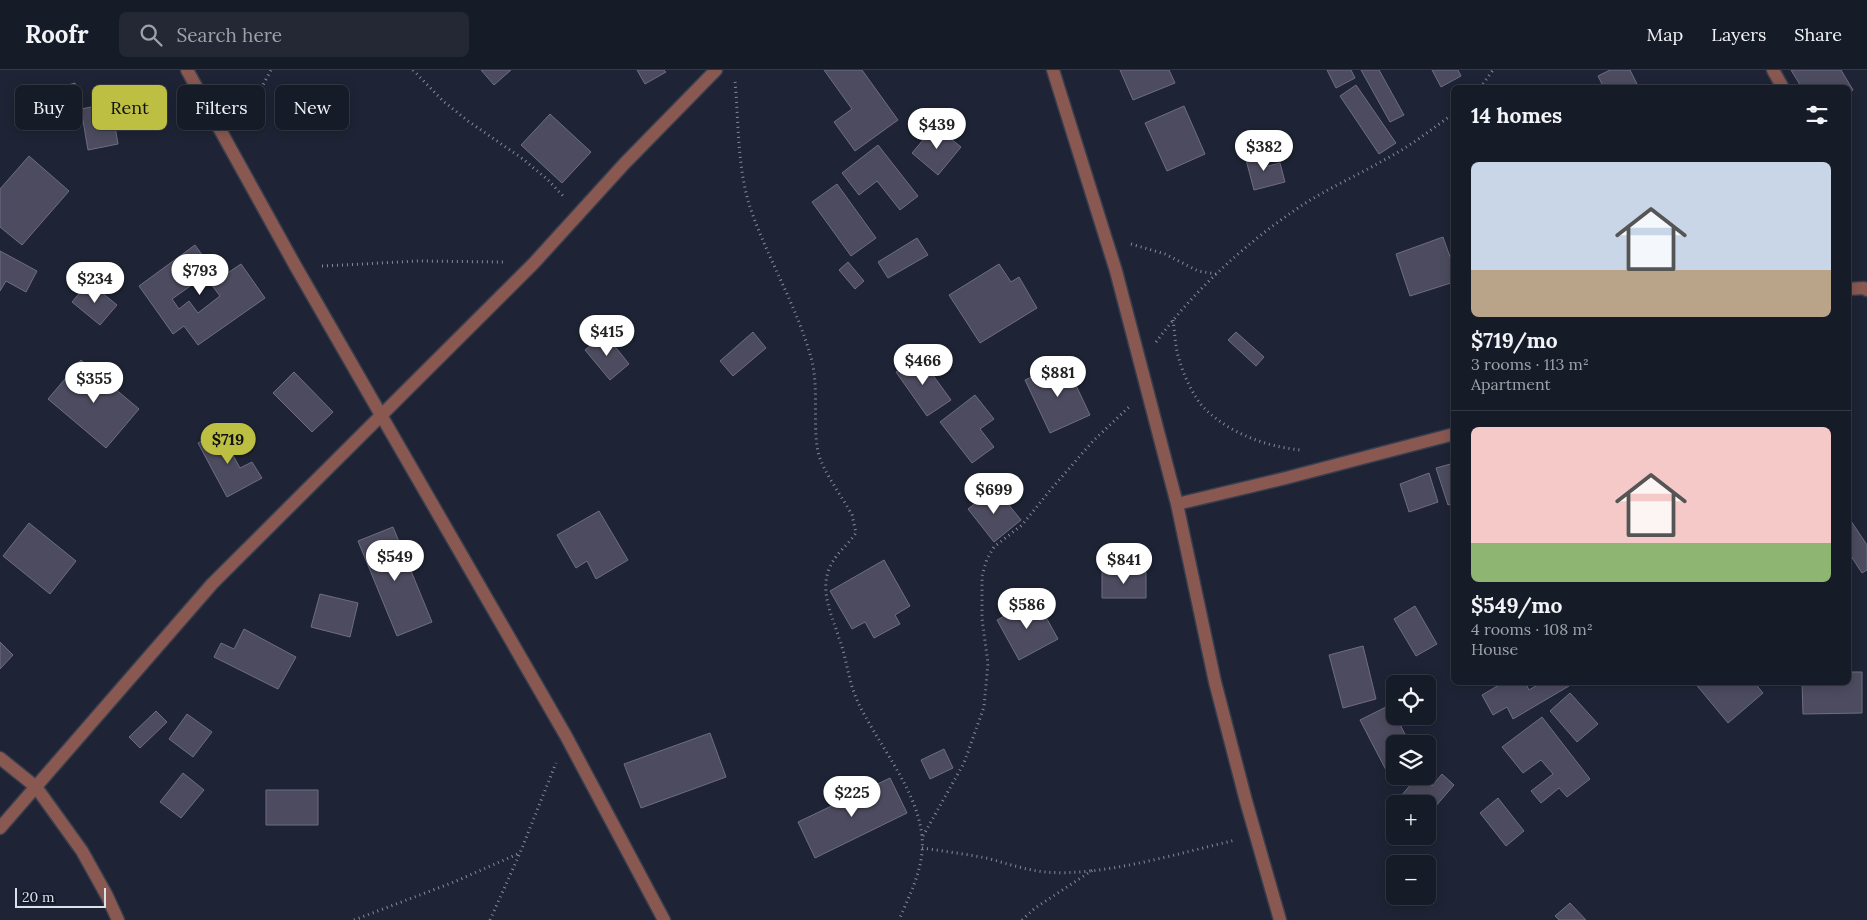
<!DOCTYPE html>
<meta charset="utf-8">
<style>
body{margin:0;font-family:Lora,serif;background:#232834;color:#f1f3f6;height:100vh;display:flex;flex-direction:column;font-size:19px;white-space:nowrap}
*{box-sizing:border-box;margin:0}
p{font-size:16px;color:#9ea1a8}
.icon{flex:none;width:28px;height:28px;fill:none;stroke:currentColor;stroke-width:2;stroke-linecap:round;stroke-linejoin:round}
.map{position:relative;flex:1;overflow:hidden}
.panel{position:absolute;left:1451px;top:15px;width:400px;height:600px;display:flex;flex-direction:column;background:#161b28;border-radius:8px;box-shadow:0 2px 12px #0003,0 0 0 1px #353945}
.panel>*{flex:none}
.hud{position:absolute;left:15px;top:15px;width:475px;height:45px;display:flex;gap:10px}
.buttons{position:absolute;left:1386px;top:605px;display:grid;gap:10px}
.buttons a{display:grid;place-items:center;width:50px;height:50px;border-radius:8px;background:#161b28;box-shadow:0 2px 12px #0003,0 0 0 1px #353945;font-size:25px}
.scale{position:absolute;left:15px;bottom:12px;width:91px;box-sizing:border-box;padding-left:5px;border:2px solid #dbe0eb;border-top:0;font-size:14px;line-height:18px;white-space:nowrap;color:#dbe0eb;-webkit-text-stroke:4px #151a2b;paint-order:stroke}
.price{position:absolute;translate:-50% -42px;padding:0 11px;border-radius:18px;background:#fff;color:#222;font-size:16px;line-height:32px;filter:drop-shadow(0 1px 2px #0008)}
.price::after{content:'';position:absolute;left:50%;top:30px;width:15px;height:11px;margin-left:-8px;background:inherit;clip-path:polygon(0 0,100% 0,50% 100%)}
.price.selected{background:#bdbf43;color:#111}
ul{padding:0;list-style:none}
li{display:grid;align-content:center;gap:10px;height:265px;padding:0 20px}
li+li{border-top:1px solid #353945}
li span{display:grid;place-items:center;height:155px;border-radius:8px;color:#555}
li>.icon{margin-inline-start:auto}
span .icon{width:90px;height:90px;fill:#fffc;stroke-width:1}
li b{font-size:21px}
h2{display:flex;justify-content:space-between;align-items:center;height:60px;padding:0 20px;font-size:21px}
.pill{padding:0 18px;border-radius:8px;background:#161b28;box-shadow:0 2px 12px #0003,0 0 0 1px #353945;font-size:18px;line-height:45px}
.pill.selected{background:#bdbf43;color:#111}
header{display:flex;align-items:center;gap:30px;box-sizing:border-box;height:70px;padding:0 25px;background:#161b28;border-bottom:1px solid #353945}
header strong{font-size:24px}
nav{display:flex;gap:28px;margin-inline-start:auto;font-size:18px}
.search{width:350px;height:45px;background:#232834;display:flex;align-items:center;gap:12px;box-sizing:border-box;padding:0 18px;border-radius:8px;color:#9ea1a8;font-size:19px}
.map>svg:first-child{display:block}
</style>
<header>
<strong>Roofr</strong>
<div class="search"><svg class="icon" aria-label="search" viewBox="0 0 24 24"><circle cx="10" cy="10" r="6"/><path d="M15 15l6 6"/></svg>Search here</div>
<nav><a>Map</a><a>Layers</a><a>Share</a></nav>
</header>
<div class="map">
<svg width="1867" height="850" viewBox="0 0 1867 850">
<rect width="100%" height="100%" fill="#1e2435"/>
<!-- building -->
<path fill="#4d4b5f" stroke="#6f6d83" d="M481,0H511L494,15Z
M637,0H664L666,2L645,14Z
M824,0H862L898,50L855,81L834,52L852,39Z
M1120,0H1169L1175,13L1133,30Z
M1327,0H1351L1355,8L1336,18Z
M1361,0H1379L1404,45L1390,52Z
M1432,0H1458L1461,6L1441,17Z
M1610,0H1630L1639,18H1604L1598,6Z
M1791,0H1841L1853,20L1849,23V18H1802Z
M75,13L79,26L42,37L38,24Z
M1356,15L1396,73L1379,84L1340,26Z
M111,33L118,74L88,80L81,39Z
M1184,36L1205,84L1167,101L1145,53Z
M550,44L591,82L562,113L521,75Z
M935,56L961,77L938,105L912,83Z
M878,75L918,126L900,140L877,111L859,125L842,103Z
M1260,82L1264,97L1280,93L1285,112L1254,120L1245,86Z
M29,86L69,121L22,175L0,157V119Z
M837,114L876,168L851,186L812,132Z
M1443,167L1454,198V212L1410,226L1396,184Z
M917,168L928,185L888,208L878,192Z
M195,175L213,200L172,229L179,239L189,231L198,243L220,226L211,214L241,194L265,228L198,275L184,256L173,264L139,216Z
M0,181L37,201L26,222L6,211L0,221Z
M848,192L864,211L855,219L839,200Z
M999,194L1011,212L1019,207L1037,238L980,273L949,225Z
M89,212L117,235L100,255L72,232Z
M753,262L766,278L733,306L720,291Z
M1236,262L1264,287L1256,296L1228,270Z
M605,264L629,294L610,310L585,280Z
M919,286L951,330L927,346L896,302Z
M81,290L139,339L106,378L48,329Z
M1065,292L1090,345L1050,363L1025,310Z
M294,302L333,342L312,362L273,323Z
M975,325L994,349L980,359L994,377L972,393L940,352Z
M220,361L240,398L252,392L262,408L227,427L198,373Z
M1454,393V433L1448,435L1436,398Z
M1429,403L1438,432L1409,442L1400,414Z
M995,418L1021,450L994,472L968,439Z
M599,441L628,490L596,509L587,491L576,498L557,465Z
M1851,451L1867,475V500L1862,503L1849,483V453Z
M29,453L76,491L50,524L3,486Z
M393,457L432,552L397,566L358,471Z
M884,490L910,536L895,545L900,554L874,568L865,552L852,559L830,521Z
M1102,501L1146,502V528H1102Z
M320,524L358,533L350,567L311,557Z
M1036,529L1058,569L1019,590L997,550Z
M1415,536L1437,574L1416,586L1394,549Z
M244,559L296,587L278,619L214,587L221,573L234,579Z
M0,572L13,585L0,599Z
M1363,576L1376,629L1343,638L1329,585Z
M1849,602H1862V643L1803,644L1802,612H1849Z
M1504,612H1525L1529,620L1542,612H1567L1569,616L1513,649L1507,637L1493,645L1482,625Z
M1694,612H1754L1763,623L1728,653Z
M1570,623L1598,654L1577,672L1550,641Z
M1390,635L1410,674H1395V698L1387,702L1360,650Z
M156,641L167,652L140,678L129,667Z
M187,644L212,662L193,687L169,669Z
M1542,647L1590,709L1567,727L1559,718L1541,733L1531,721L1553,704L1541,690L1523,703L1502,677Z
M710,663L726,707L641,738L624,694Z
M944,679L953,698L930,709L921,690Z
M183,703L204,720L181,748L160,732Z
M1442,704L1454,715L1428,745V734L1395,733L1418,706H1421L1432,716Z
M890,708L907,743L815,788L798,752Z
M266,720H318V755H266Z
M1498,728L1524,761L1506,776L1480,743Z
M1570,833L1586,850H1559L1555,846Z"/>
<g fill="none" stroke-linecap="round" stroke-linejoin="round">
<!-- service casing -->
<g stroke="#383e4e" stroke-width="15">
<path id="service" d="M381,345L566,666L664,850"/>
</g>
<!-- minor casing -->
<g stroke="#383e4e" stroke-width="15">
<path id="minor" d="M187,0L296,197L381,345
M1053,0L1116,201L1177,434L1215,612L1246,731L1280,850
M1773,0L1783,18
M1849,219L1864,218L1867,220
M1177,434L1286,408L1454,364
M0,688L36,717L82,781L107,826L118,850
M0,758L212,514L534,193L625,93L716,0"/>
</g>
<!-- path -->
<path stroke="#868b99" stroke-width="3" stroke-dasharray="1 4" stroke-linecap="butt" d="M413,0L443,31L468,51L523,89L548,110L565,128
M735,12C739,54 737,99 751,140C768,189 795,233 810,284C820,316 812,351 818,382C822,400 843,428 852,445L856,463C847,476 835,484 829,499C820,523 832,545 839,568C847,589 848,610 857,630C876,672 918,720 922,767C925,796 910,824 899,850
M1480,18L1493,0
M242,54L271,0
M1131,174L1165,184L1198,201L1216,204
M322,196L419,191L503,192
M1173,250C1175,263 1175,277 1179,289C1183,304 1194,328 1205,339C1231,364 1265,376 1300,380
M1156,272C1196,218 1248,171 1304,134C1329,118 1358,105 1384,90C1409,77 1431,60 1454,43
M923,766L964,693L984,637L988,593L982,549V506L987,489L994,477L1022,455L1052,418L1094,370L1129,337
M922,778C943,781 965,784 986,788C1006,793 1025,800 1045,802C1102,807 1179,783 1236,770
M354,850L454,812L520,783
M490,850L520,783L556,693
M1022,850L1035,838L1093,800"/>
<!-- service -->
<use href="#service" stroke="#895851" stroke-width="12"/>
<!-- minor -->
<use href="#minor" stroke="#895851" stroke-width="12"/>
</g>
</svg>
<div class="buttons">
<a><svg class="icon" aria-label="locate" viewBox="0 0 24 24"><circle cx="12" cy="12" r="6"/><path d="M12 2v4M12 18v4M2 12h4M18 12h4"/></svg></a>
<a><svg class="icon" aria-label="layers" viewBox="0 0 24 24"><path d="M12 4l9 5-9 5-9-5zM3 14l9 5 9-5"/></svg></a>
<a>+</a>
<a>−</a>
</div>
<div class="scale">20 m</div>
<b class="price" style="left:937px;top:80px">$439</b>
<b class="price" style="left:1264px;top:102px">$382</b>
<b class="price" style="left:200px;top:226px">$793</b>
<b class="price" style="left:95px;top:234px">$234</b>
<b class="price" style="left:607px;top:287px">$415</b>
<b class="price" style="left:923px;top:316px">$466</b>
<b class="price" style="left:1058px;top:328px">$881</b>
<b class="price" style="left:94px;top:334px">$355</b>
<b class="price selected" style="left:228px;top:395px">$719</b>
<b class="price" style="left:994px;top:445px">$699</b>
<b class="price" style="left:395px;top:512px">$549</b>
<b class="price" style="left:1124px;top:515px">$841</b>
<b class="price" style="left:1027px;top:560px">$586</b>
<b class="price" style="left:852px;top:748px">$225</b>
<div class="hud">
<a class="pill">Buy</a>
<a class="pill selected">Rent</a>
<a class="pill">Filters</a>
<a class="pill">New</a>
</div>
<section class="panel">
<h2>14 homes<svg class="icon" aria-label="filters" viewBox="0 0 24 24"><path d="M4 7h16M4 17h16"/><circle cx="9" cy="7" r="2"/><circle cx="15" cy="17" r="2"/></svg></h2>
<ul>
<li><span style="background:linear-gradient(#c9d6e8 70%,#b9a48a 0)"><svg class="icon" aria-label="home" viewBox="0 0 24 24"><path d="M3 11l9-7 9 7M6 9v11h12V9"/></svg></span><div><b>$719/mo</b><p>3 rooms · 113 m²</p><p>Apartment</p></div></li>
<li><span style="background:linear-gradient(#f6c9c9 75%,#8fb573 0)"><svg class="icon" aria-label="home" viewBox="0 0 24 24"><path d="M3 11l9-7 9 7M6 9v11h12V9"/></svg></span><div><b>$549/mo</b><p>4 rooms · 108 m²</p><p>House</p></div></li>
</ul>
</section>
</div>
